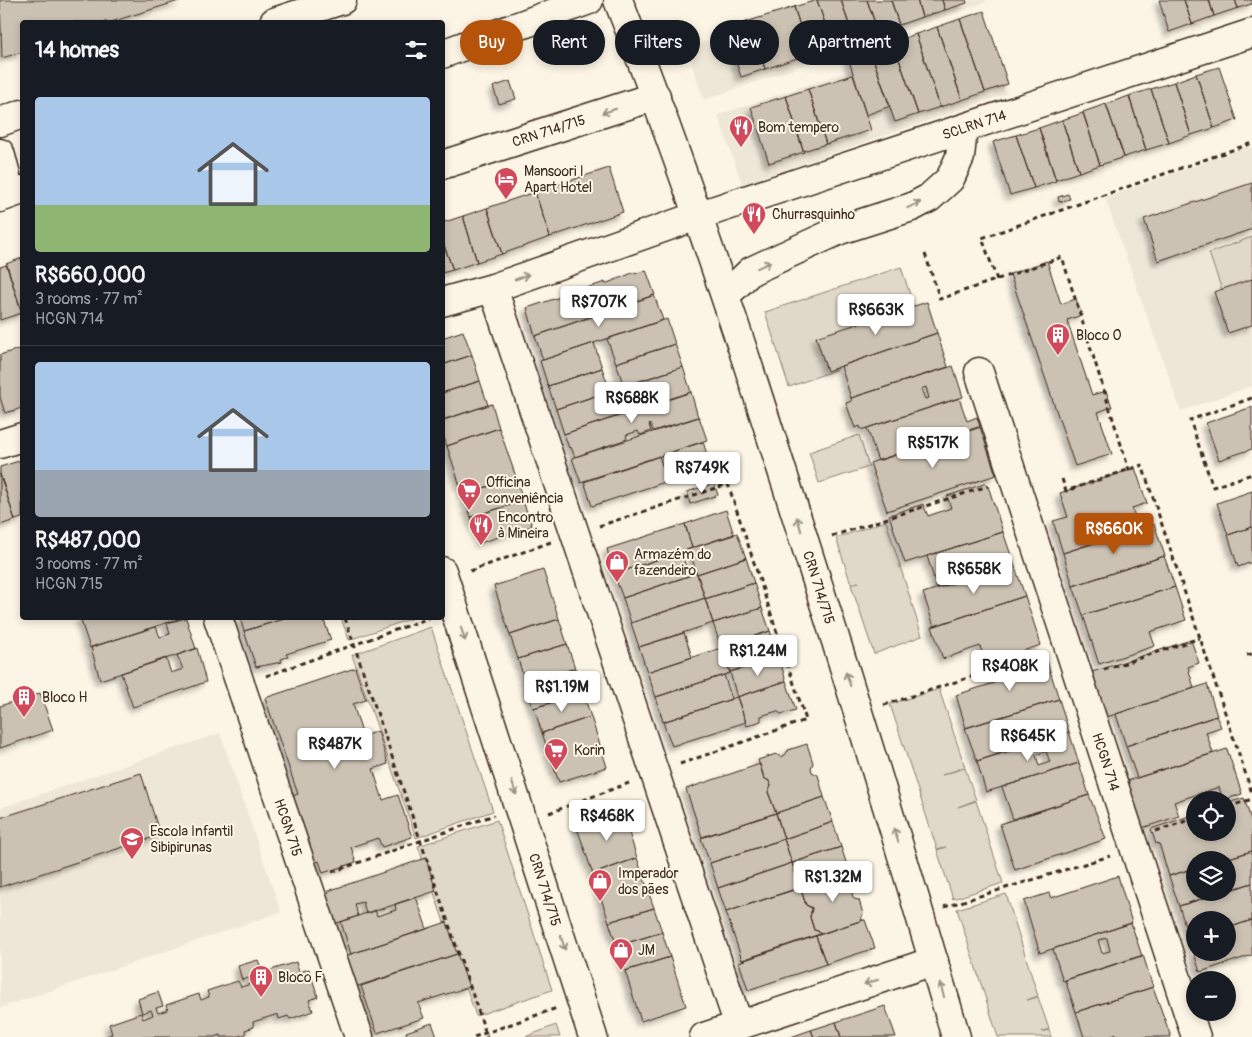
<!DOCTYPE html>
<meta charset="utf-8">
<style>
body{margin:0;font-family:Pangolin,sans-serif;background:#242831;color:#f1f3f6;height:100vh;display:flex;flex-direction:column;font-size:19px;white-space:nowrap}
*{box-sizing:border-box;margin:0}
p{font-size:16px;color:#9ea1a6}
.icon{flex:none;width:28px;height:28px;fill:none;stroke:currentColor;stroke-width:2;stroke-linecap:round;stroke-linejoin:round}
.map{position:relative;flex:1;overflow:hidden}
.drawer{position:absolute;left:20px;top:20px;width:425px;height:600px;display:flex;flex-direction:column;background:#171b24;border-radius:5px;box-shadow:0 2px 8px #0003}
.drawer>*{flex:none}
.top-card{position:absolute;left:460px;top:20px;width:475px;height:45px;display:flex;gap:10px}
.buttons{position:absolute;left:1186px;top:791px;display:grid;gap:10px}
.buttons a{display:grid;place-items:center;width:50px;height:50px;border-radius:50%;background:#171b24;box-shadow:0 2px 8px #0003;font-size:25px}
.price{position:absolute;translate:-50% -42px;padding:0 11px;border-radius:5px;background:#fff;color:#222;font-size:16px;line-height:32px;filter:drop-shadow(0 1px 2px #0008)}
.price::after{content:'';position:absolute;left:50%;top:30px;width:15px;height:11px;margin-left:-8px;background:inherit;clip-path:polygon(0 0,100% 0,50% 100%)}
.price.selected{background:#b45309;color:#fff}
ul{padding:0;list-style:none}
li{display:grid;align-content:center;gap:10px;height:265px;padding:0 15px}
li+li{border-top:1px solid #363941}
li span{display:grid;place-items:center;height:155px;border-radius:5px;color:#555}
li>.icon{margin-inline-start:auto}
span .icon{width:90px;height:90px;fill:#fffc;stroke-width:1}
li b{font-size:21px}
h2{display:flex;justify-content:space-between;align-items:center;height:60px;padding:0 15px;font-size:21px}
.tag{padding:0 18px;border-radius:22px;background:#171b24;box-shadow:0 2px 8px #0003;font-size:18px;line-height:45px}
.tag.selected{background:#b45309;color:#fff}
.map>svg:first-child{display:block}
</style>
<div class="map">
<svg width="1252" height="1037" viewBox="0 0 1252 1037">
<defs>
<filter id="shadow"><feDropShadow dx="-4.5" dy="4.5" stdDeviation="2.5" flood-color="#0004"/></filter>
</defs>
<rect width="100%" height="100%" fill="#fcf5e5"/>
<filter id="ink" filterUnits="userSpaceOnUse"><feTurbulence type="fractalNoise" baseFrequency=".02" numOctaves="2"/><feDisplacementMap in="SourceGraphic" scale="10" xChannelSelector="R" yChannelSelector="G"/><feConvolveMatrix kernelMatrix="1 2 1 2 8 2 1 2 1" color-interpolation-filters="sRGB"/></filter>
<g filter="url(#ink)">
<!-- built -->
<path fill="#eee6d6" d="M825,0H986V2L704,100L686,48Z
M983,26L1006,94L742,184L718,115Z
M1252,145V386L1181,411L1105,198Z
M220,733L281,912L0,1008V808Z"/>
<!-- green -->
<path fill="#e0d8c8" stroke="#8e8173" d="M1252,237V285L1224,296L1209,253Z
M901,267L915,310L829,339L838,369L789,387L765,312Z
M859,435L869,467L819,483L809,452Z
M886,521L922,636L874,654L851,585L859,582L851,584L836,538Z
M341,618H413L349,640Z
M431,627L493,811L416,838L352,655Z
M939,689L965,767L942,775L965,768L976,800L958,807L976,801L1003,883L953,899L937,850L946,847L937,849L890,704Z
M497,820L552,990L476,1016L418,846Z
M1006,894L1038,996L1027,1000L1038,997L1049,1029L1041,1032L1049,1030L1051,1037H998L957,909Z
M556,1025L560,1037H525Z"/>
<!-- building -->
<path fill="#ccc2b3" stroke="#3b2a1e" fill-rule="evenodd" filter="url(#shadow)" d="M0,0H182L111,22H22V52L2,58Z
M817,0L833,47L809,54L794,7Z
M817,0H841L854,40L833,47Z
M841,0H867L878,32L854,40Z
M867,0H891L899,25L878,32Z
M891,0H917L922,17L899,25Z
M917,0H942L945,10L922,17Z
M942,0H966L967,3L945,10Z
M1159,0H1184L1192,24L1169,32Z
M1184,0H1209L1214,16L1192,24Z
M1209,0H1235L1238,8L1214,16Z
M1235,0H1252V4L1238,8Z
M794,7L809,54L765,69L749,21Z
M984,11L1008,84L985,92L960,19Z
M960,19L985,92L962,100L937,27Z
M749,21L765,69L741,77L726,29Z
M937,27L962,100L940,107L916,34Z
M916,34L940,107L918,114L893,42Z
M893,42L918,114L895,122L870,50Z
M870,50L890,106L866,115L848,57Z
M1219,67L1237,120L1214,128L1196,74Z
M1196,74L1214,128L1191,135L1174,82Z
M853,75L871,130L826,144L808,89Z
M510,81L516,99L499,104L493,87Z
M1174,82L1191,135L1169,143L1151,89Z
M808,89L826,144L803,151L786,96Z
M1151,89L1169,143L1146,150L1129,96Z
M786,96L804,152L769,163L751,107Z
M1129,96L1146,150L1124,157L1106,104Z
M1106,104L1124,157L1100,165L1083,112Z
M1083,113L1100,165L1079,172L1062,120Z
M1062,120L1079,172L1056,180L1039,128Z
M1039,128L1056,181L1034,188L1016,135Z
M1016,135L1034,188L1010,195L993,142Z
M609,168L623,212L550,237L535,192Z
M1252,183V229L1158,261L1144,219Z
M535,192L550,237L502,254L487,208Z
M1068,194L1070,199L1059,202L1058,197Z
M487,208L502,254L477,262L463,216Z
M463,216L477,262L453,270L442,240V223Z
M442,240L453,270L442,273Z
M22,258V313L6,264Z
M1047,261L1061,304L1076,299L1082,315L1067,320L1092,395L1106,391L1112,407L1098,412L1112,454L1075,466L1010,274Z
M7,265L22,313L0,320V267Z
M646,270L655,295L535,336L527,308L605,282V284L635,272V274Z
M1252,279V325L1228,333L1214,292Z
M654,295L663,320L543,360L535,336Z
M927,302L937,333L827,371L816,337Z
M667,319L675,344L616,363L607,339Z
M463,331L472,355L442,365V338Z
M937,333L948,367L851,398L841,366Z
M594,343L602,368L548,386L540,361Z
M675,344L683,367L624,386L616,363Z
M22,348V408L5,413L0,397V355Z
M472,355L480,381L442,393V365Z
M953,366L963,397L864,429H861L860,426L855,428L846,403L852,401L851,398ZM926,387L929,398L925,399L921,389Z
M683,367L691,392L564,434L556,409Z
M602,368L610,391L556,409L548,386Z
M480,381L488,405L444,420L442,393Z
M691,392L698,417L653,431L650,424L649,425L651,431L640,435L638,431L626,435L627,439L575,457L571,447L569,448L564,434Z
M959,398L967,421L977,417L980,427L978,428L878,461L867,428Z
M492,404L499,428L447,446L442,432V420Z
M1252,407V449L1219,460L1206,423Z
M699,417L707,440L581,483L572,458Z
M978,427H980L996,475L887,511L870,463Z
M499,428L516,477L463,495L447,446Z
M703,442L711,467L592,506L584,481L659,456L663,468L666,467L662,455Z
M22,460V518L15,520L0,474V467Z
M1135,468L1147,503L1132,508L1139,528L1063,553L1053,521L1068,517L1060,493Z
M0,474L15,520L0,525Z
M516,477L523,501L471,517L463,495Z
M714,483L718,495L690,504L687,492Z
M987,483L1003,532L905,563L889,515L923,504L928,516L951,508L947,496Z
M1252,491V527L1228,535L1217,503Z
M523,501L532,526L480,543L471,517Z
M726,510L734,535L692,548L685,524Z
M685,524L692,548L614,574L607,549Z
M1154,524L1165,556L1073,586L1063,553Z
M1252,527V562L1238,567L1228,535Z
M1003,532L1014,564L937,588L927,556Z
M737,533L746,558L697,574L689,549Z
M681,552L689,576L623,598L614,574Z
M1164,556L1175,587L1083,615L1073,586Z
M746,558L754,583L705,599L697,574Z
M1014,564L1025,596L934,626L923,593Z
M543,570L559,619L510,635L494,586Z
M697,573L705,598L631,623L623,598Z
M754,583L762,608L713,623L705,599Z
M1175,587L1186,620L1150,632L1155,646L1099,664L1083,615Z
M1025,596L1041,645L986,663L980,646L943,659L932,627Z
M705,598L713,623L639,647L631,623Z
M762,608L770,631L721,647L713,623Z
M80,618H181L90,648Z
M186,618L196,649L100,680L91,647L156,627L160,637L170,634L167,623Z
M240,618H287L244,631Z
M287,618H323L331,640L286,654L288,657L281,659L282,662L256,667L244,631Z
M559,619L567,644L518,659L510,635Z
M770,631L779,657L730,672L721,647Z
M684,633L692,657L647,672L639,647Z
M1191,640L1199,663L1188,667L1194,688L1107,717L1092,672Z
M567,644L575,668L526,685L518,659Z
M197,648L206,682L133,707L121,673L166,658L171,673L183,669L177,655Z
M721,648L730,673L656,697L647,672Z
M1044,652L1059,699L966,728L956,695L994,683L992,679L1003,675L1000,666Z
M779,657L786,681L737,697L730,672Z
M355,668L366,700L353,704L363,736L378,731L388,764L373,769L383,800L398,795L412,837L382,847L378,838L351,847L356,862L323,873L319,861L313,863L290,797L298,794L265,698Z
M575,668L583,693L533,708L525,685Z
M724,675L732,699L663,722L656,697Z
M786,681L796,710L781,714L777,711L761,716V721L747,726L737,697Z
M1207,684L1217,716L1126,746L1116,714Z
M40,693L53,730L0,748V706Z
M583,693L591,717L542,733L534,708Z
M737,697L746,722L672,746L663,722Z
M1059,699L1069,732L977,761L965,728Z
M1216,716L1221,727L1206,732L1213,753L1137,778L1126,746Z
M591,717L607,767L559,782L542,733Z
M1069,732L1079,763L986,792L977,761ZM1046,751L1050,762L1039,766L1036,755Z
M807,744L813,763L811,768L812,772L818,775L824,797L776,813L768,792L771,786L769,781L764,778L758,760L776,754L781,757L785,755L788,750Z
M1227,749L1242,794L1223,800L1219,787L1174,802L1179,816L1142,828L1127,781Z
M1079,763L1089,795L1013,819L1002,787Z
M760,764L764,778L769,781L771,786L768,792L776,813L702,837L686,789Z
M141,773L160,835L0,887V818Z
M1089,795L1106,839L1015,870L1000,824Z
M824,797L833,822L784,839L776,813Z
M1244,798L1252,823V851L1222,860H1195V868L1169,876L1159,843L1156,844L1151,829L1195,814V832H1228V803Z
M622,810L637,858L593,874L576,825Z
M776,813L784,839L710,863L701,838Z
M833,822L841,847L792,863L784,839Z
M784,839L792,863L718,888L710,863Z
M841,847L849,871L800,887L792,863Z
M1252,851V883L1228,891V860H1222Z
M426,858L436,891L366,914L363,902L355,904L358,916L331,925L322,895L329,893L328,891Z
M637,858L654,908L609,922L593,874Z
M792,863L800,888L726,912L718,888Z
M1195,868V892H1223L1179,906L1169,876Z
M844,873L851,877L855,889L852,894L854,899L859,900L863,914L861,919L863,920L820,934L818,931L814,930L810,917L812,908L806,905L802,893L804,886Z
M1118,876L1132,923L1040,953L1024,901L1049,893L1051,898Z
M1252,883V920L1228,928V920H1195V939L1190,941L1179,906Z
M804,886L802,893L806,905L812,908L810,917L814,930L818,931L820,934L742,960L726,912Z
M416,897L427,929L351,954L341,922L375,910L377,916L396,910L395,904Z
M654,908L662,932L617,946L609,922Z
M863,920H865L875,948L826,964L816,936Z
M1252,920V955L1200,972L1190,941L1195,939V952H1228V928Z
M447,922L457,954L352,988L342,957Z
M1131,923L1142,956L1063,981L1053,949ZM1107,938L1110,951L1102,953L1098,940Z
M662,932L670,957L625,971L617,946Z
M816,936L826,964L748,990L739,962Z
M457,954L469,987L418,1003L424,1018L377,1033L361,986Z
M1143,955L1153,987L1076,1012L1065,980Z
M670,957L686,1006L641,1021L625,971Z
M258,960L263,973L254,976L256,982L267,978L265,972L296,962L299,972L309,969L318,997L309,1000L313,1011L290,1019L288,1016L279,1019L278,1014L253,1022L254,1027L245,1030L246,1034L235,1037H221V1035L214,1037H104L112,1034L109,1024L141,1013L143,1019L153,1015L151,1010L142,1013L138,999L158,992L163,1006L156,1008L158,1013L168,1010L166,1005L199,994L201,1000L209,997L207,991L238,981L241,987L251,984L249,978L242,980L238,966Z
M1153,987L1171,1037H1118L1117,1034L1109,1037H1084L1076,1012Z
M885,1006L896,1037H841L836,1022Z
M836,1022L841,1037H814L811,1030Z
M432,1023L437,1037H408L406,1032Z
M811,1030L814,1037H791L808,1031Z"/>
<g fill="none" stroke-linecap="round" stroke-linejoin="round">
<!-- minor casing -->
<g stroke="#3b2a1e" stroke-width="31">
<g id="minor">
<path id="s1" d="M618,0C685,170 742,344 797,518C852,690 905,863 956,1037"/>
<path id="s2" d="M442,165L656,96"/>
<path d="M493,288L739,1026"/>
<path d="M726,295L751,271L840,230L912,207L929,198L950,179L960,157L963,129"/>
<path id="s3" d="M442,302L493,288L697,216L1252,33"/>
<path id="s4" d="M979,372L1196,1037"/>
<path d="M0,444L22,437"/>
<path id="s5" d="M442,571L593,1037"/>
<path id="s6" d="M218,618L359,1037"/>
<path d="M704,1037L934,961"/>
</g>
</g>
<!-- major casing -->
<g stroke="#3b2a1e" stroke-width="31">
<path id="major" d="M274,22L342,0
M442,54L589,0
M0,122L22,114
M0,153L6,174L0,183
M0,198L22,190"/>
</g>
<!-- path -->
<path stroke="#3b2a1e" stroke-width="3" stroke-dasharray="5 4" stroke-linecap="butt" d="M925,254L940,299L1062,257L1129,470
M997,280L982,238L1252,143
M1252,398L1190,420L1213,487L1252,474
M1062,479L1066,491L1142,465L1252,793
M599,526L728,484L806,720L680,764
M832,536L988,486
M470,571L551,542
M345,618L487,1037
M1247,655L1252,654
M1104,670L1200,638
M266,676L429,618
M884,705L1042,654
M1228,807L1252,799
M549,813L629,783
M1156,831L1195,818
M332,872L494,815
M944,907L1110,856
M474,1037L557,1008"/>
<!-- minor -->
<use href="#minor" stroke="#fcf5e5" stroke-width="28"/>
<!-- major -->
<use href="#major" stroke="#fcf5e5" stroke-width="28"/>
</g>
<!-- one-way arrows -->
<defs><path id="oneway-shaft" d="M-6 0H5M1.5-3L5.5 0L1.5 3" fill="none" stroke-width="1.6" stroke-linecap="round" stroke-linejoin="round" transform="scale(1.25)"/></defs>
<g stroke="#9c9082">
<use href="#oneway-shaft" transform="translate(609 111) rotate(162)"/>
<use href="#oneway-shaft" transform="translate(914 205) rotate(-25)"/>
<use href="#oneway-shaft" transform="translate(764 265) rotate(-25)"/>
<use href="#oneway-shaft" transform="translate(522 277) rotate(-19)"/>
<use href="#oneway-shaft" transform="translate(799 524) rotate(-108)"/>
<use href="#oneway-shaft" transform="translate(463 634) rotate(72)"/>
<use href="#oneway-shaft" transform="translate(848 679) rotate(-108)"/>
<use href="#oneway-shaft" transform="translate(514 788) rotate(72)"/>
<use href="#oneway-shaft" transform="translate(896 835) rotate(-107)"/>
<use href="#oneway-shaft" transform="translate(563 943) rotate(72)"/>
<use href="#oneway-shaft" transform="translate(871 982) rotate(162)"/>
<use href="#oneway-shaft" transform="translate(942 990) rotate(-106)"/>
</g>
</g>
<!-- icons -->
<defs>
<g id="restaurant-pin" transform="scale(1.25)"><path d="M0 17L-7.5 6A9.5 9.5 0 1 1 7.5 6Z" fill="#d1495b" stroke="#fcf5e5"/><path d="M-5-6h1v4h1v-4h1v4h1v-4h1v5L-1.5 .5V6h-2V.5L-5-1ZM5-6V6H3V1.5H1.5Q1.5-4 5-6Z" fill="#fff"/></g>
<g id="hotel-pin" transform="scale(1.25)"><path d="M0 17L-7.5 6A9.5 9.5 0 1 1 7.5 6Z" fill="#d1495b" stroke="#fcf5e5"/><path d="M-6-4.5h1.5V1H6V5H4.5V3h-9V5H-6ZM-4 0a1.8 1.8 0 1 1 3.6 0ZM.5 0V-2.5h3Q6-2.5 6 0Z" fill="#fff"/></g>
<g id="building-pin" transform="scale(1.25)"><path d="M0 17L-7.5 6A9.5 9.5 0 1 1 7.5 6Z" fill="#d1495b" stroke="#fcf5e5"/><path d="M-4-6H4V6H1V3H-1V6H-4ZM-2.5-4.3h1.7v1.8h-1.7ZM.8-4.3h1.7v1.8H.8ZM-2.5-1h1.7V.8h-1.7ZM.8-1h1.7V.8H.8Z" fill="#fff"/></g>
<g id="supermarket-pin" transform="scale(1.25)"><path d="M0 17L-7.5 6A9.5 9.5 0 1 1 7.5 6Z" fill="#d1495b" stroke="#fcf5e5"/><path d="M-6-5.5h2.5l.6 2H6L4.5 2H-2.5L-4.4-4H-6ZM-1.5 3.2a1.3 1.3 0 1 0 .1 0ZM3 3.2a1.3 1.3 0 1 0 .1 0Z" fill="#fff"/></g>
<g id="shop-pin" transform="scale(1.25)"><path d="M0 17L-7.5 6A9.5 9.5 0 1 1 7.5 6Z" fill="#d1495b" stroke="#fcf5e5"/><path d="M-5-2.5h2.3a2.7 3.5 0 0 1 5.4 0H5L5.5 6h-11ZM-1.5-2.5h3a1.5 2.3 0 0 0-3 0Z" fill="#fff"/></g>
<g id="school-pin" transform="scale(1.25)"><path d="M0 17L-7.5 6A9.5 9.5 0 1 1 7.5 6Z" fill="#d1495b" stroke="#fcf5e5"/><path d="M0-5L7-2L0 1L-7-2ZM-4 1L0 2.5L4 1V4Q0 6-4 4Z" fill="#fff"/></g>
</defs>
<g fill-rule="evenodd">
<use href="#restaurant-pin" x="741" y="127"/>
<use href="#hotel-pin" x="506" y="179"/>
<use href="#restaurant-pin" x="754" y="214"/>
<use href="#building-pin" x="1058" y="335"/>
<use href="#supermarket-pin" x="469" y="490"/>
<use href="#restaurant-pin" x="481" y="525"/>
<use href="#shop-pin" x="617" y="562"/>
<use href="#building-pin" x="24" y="697"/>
<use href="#supermarket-pin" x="556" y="750"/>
<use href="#school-pin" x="132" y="839"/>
<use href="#shop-pin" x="600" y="881"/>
<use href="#shop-pin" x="621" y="950"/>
<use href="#building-pin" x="261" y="977"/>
</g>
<g text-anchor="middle" stroke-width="4" stroke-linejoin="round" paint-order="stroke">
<!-- street labels -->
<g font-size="14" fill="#3b2a1e" stroke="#fcf5e5">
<text dy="5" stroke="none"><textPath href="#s3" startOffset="561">SCLRN 714</textPath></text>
<text dy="5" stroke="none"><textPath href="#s2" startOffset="112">CRN 714/715</textPath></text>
<text dy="5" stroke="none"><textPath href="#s1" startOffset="621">CRN 714/715</textPath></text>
<text dy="5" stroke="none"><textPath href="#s4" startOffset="410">HCGN 714</textPath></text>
<text dy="5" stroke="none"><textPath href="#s6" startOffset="221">HCGN 715</textPath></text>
<text dy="5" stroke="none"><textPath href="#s5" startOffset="335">CRN 714/715</textPath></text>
</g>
<!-- poi labels -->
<g font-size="14" fill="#3b2a1e" stroke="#fcf5e5" text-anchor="start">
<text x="758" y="132">Bom tempero</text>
<text x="524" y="176">Mansoori I<tspan x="524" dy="16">Apart Hotel</tspan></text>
<text x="772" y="219">Churrasquinho</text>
<text x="1076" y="340">Bloco O</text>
<text x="486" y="487">Officina<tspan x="486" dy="16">conveniência</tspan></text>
<text x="498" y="522">Encontro<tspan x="498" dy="16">à Mineira</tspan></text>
<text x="634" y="559">Armazém do<tspan x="634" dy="16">fazendeiro</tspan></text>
<text x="42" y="702">Bloco H</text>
<text x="574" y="755">Korin</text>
<text x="150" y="836">Escola Infantil<tspan x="150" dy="16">Sibipirunas</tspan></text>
<text x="618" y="878">Imperador<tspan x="618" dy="16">dos pães</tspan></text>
<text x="638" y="955">JM</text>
<text x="278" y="982">Bloco F</text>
</g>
</g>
</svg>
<div class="buttons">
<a><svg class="icon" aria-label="locate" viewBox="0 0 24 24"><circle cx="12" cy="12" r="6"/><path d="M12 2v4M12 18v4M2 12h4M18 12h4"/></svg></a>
<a><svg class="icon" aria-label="layers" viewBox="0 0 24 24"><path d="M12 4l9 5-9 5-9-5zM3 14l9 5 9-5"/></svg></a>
<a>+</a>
<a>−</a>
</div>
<b class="price" style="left:599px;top:328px">R$707K</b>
<b class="price" style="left:876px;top:336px">R$663K</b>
<b class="price" style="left:632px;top:424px">R$688K</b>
<b class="price" style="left:933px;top:469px">R$517K</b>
<b class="price" style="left:702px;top:494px">R$749K</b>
<b class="price selected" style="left:1114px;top:555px">R$660K</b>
<b class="price" style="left:974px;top:595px">R$658K</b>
<b class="price" style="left:758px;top:677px">R$1.24M</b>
<b class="price" style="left:1010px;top:692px">R$408K</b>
<b class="price" style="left:562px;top:713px">R$1.19M</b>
<b class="price" style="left:1028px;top:762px">R$645K</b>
<b class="price" style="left:335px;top:770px">R$487K</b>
<b class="price" style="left:607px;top:842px">R$468K</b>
<b class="price" style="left:833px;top:903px">R$1.32M</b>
<div class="top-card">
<a class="tag selected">Buy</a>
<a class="tag">Rent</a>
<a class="tag">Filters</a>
<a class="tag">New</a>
<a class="tag">Apartment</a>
</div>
<section class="drawer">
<h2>14 homes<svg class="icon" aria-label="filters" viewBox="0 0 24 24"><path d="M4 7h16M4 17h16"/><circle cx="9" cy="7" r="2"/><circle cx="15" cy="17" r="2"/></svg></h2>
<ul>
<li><span style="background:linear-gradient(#a9c7e8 70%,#8fb573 0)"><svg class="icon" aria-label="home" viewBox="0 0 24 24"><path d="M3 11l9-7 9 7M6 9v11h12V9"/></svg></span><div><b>R$660,000</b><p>3 rooms · 77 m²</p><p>HCGN 714</p></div></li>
<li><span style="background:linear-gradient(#a9c7e8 70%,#9aa5b1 0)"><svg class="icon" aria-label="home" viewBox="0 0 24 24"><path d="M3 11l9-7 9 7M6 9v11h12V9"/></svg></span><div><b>R$487,000</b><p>3 rooms · 77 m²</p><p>HCGN 715</p></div></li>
</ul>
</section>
</div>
